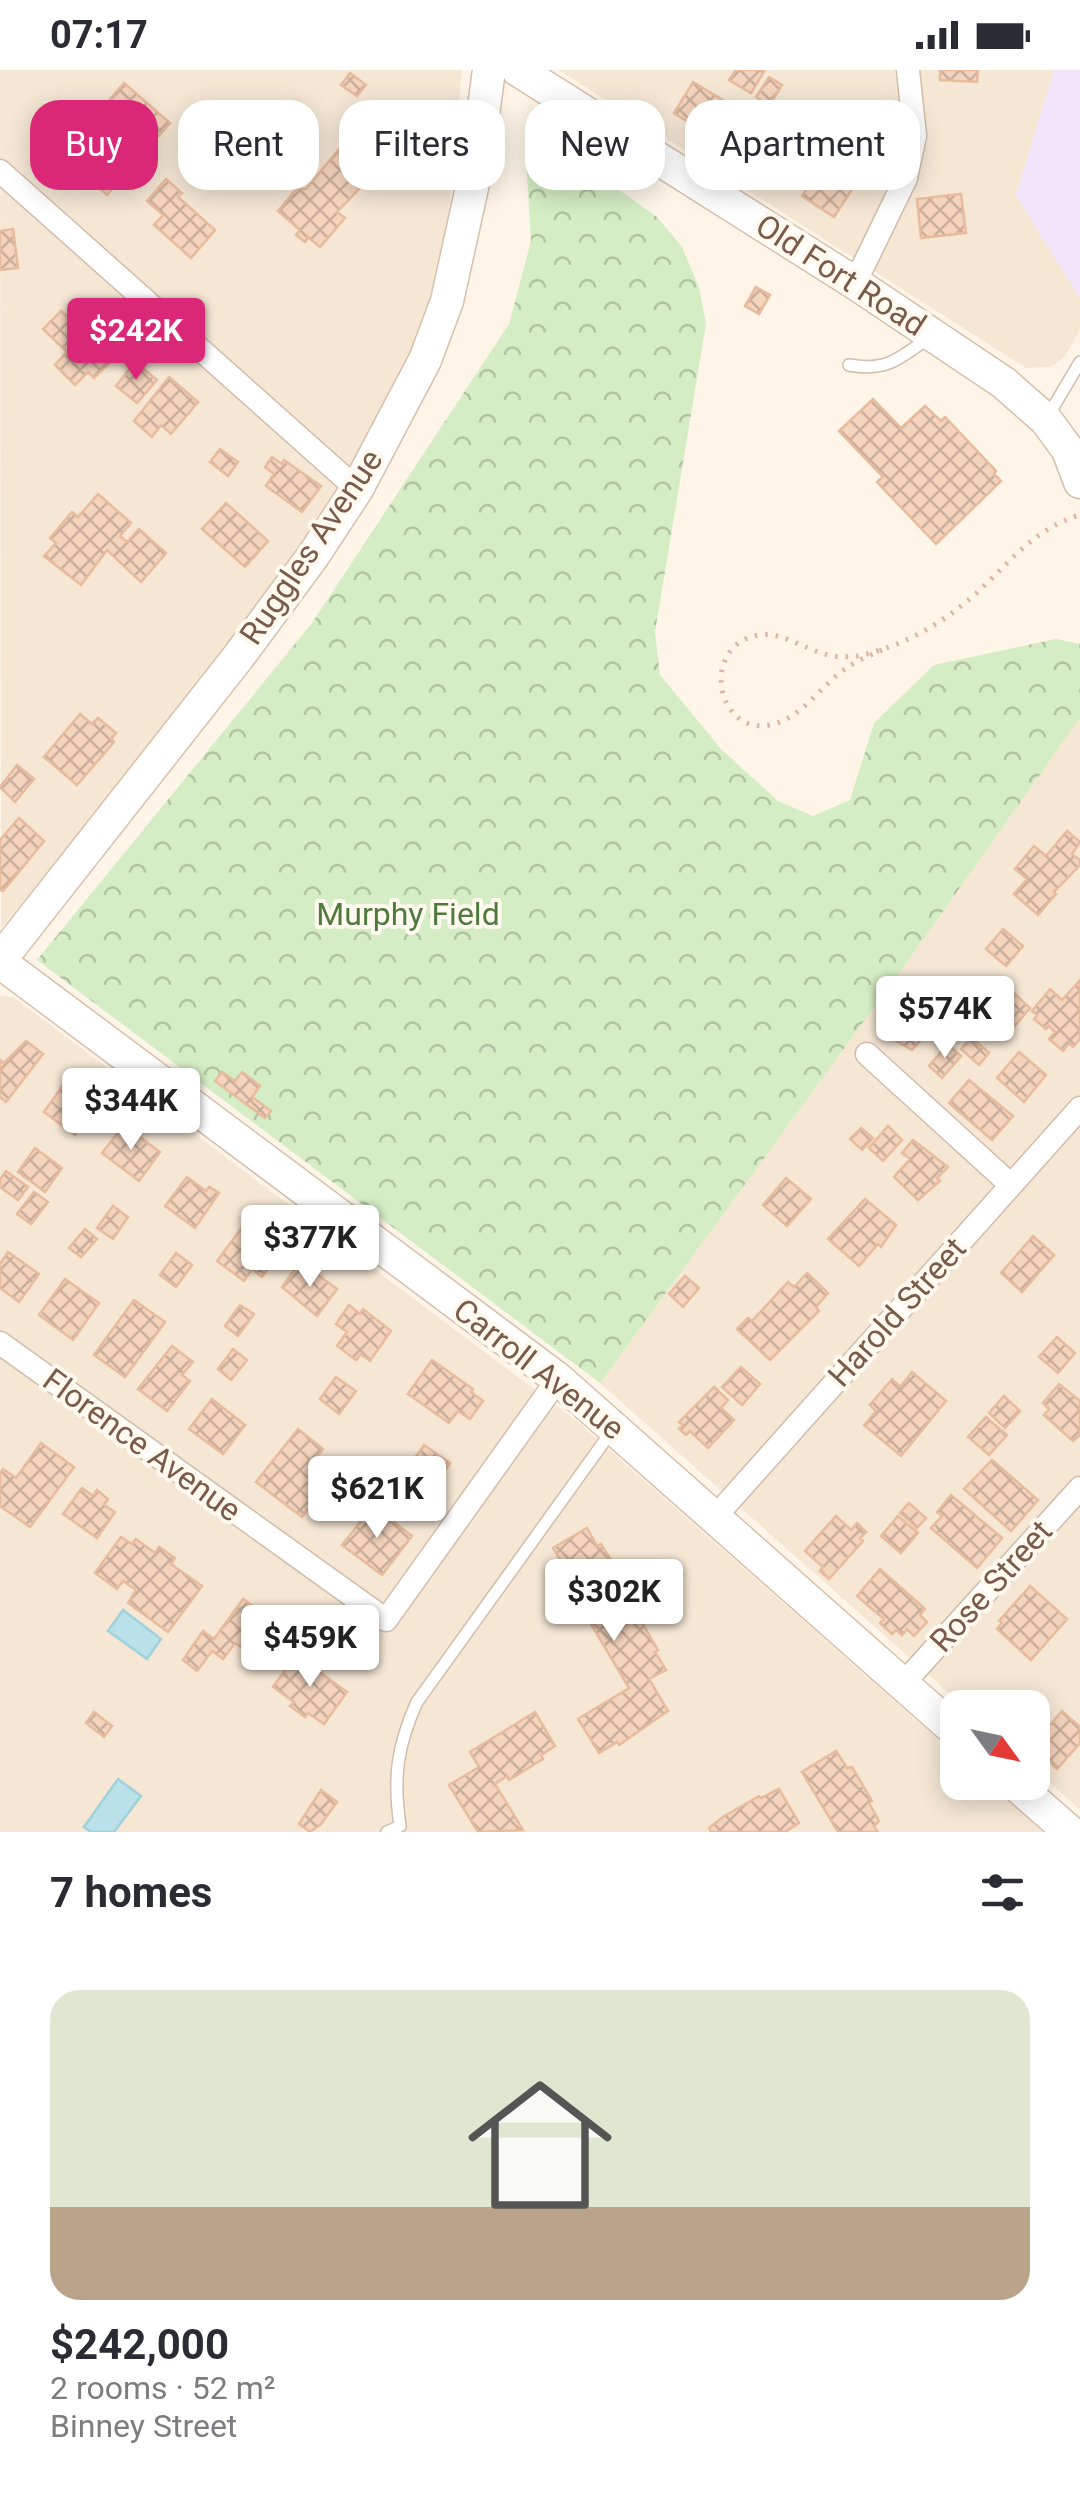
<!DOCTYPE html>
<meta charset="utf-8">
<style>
body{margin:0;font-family:Roboto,sans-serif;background:#f2f2f3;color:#2b2b33;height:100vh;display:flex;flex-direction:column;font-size:38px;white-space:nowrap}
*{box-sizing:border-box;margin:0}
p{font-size:32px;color:#7c7c81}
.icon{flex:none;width:55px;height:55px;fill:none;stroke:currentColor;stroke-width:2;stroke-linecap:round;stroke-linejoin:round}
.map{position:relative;height:1762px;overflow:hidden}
.panel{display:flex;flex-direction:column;background:#fff;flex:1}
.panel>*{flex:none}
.hud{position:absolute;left:30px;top:30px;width:1020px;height:90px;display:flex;gap:20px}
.needle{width:65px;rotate:123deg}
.buttons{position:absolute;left:940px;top:1620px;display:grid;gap:20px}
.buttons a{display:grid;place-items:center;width:110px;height:110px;border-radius:20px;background:#fff;box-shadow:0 5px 25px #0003;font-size:50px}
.price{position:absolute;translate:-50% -85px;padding:0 22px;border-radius:10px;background:#fff;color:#222;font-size:32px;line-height:65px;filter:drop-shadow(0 2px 5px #0008)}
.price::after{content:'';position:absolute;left:50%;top:60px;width:30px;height:22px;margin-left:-15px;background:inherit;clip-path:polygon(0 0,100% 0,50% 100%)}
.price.on{background:#db2777;color:#fff}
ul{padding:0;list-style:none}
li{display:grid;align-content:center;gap:20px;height:530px;padding:0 50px}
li+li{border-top:2px solid #e1e1e2}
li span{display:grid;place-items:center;height:310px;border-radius:30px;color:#555}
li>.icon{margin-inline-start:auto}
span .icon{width:180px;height:180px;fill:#fffc;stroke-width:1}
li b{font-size:42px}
h2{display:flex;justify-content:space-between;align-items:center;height:120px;padding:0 50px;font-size:42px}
.chip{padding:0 35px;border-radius:30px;background:#fff;box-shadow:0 5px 25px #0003;font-size:35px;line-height:90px}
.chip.on{background:#db2777;color:#fff}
.status{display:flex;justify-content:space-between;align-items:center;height:70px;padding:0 50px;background:#fff;direction:ltr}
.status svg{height:28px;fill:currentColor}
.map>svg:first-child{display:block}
</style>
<div class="status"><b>07:17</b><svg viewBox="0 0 49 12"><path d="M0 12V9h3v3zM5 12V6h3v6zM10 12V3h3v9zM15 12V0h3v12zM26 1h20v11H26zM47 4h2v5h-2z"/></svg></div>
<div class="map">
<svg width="1080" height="1762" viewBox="0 0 1080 1762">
<defs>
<pattern id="forest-crowns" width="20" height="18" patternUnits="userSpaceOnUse" patternTransform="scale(2.5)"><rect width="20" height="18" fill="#d4edc4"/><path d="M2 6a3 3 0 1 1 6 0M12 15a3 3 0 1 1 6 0" fill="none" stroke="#b1c3a1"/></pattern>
<pattern id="building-cross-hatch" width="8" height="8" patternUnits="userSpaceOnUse" patternTransform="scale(2.5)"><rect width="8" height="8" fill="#f5d4bd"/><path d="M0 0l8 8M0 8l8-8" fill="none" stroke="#cbaf9c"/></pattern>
</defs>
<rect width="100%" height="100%" fill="#fef5e8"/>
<!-- residential -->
<path fill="#f6e7d5" d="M0,0H462L448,150L429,233L386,343L319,453L174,648L1,859Z
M559,0H1054L1016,125L1080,228V259L1065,287L1051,297L1026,298Z
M1080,648V1740L1033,1697L1032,1638L965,1637L600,1313L905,895Z
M0,926L13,927L579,1353L957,1686L958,1712L987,1713L1044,1762H0Z"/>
<!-- education -->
<path fill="#f2e4fa" d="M1054,0H1080V228L1016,125Z"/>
<!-- forest -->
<path fill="url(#forest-crowns)" d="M526,87L594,102L657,147L682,177L699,217L706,254L655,562L660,605L722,680L778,731L813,746L850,730L874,653L934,595L1056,569L1080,574V648L905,895L600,1313L37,890L312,553L509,254L531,171Z"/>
<!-- water -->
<path fill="#bae1e9" stroke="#a0d1db" stroke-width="2.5" d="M123,1540L161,1569L147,1589L108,1561Z
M118,1709L141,1726L114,1762H91L84,1757Z"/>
<!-- building -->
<path fill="url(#building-cross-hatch)" stroke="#e8bb9d" stroke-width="2.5" d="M736,0H765L751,23L729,10Z
M940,0H978L977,12L940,10Z
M350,3L366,15L357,26L341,15Z
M769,7L782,15L769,36L756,27Z
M693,12L729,34L709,65L674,43Z
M124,13L170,53L107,125L52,77L79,47L105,70L123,51L105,35Z
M789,53L807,64L796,81L778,69Z
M762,59L796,81L777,110L744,88Z
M349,67L382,95L337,142L345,148L320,177L308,167L305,172L296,165L300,160L278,141L297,118L306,119Z
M871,68L897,84L884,105L858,88Z
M831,81L863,102L834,147L802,126Z
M166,109L182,123L178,127L215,160L191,188L154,155L163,145L147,131Z
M961,124L966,163L921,168L917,129Z
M13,159L18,198L0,200V161Z
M756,217L770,225L759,244L745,236Z
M61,241L80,259L95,242L120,267L105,283L112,290L94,308L88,302L75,315L55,295L67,282L43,259Z
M135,292L157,310L137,333L116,316Z
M169,307L198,332L171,364L161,355L152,367L134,351Z
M873,329L901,358L925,336L941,351L945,347L996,401L994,404L1001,411L936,474L877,412L883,407L839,361Z
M220,379L238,392L228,406L210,392Z
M272,387L282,394L284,390L321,416L302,442L266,416L274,404L265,397Z
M98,424L131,453L120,466L127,472L139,459L166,483L141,512L107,480L81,515L44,486L56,473L50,468L72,442L78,447Z
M226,433L268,471L245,497L202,459Z
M80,644L92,654L98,648L116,663L111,669L114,672L77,715L44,687Z
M17,695L34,709L15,732L0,717Z
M19,748L44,771L3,821L0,820V770Z
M1067,761L1080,772L1072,784L1080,790V795L1054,822L1056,824L1038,845L1014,824L1027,809L1015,799L1034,776L1046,786Z
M1003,859L1023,876L1006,896L986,879Z
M923,908L944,926L929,942L938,950L912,980L893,969L897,961L883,949Z
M1080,910V969L1073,977L1069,973L1063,981L1049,969L1055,962L1049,956L1046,959L1034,949L1037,945L1032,941L1050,919L1062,930Z
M1002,912L1030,938L1013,958L984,932Z
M971,967L989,983L979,995L961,979Z
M26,971L43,984L6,1032L0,1027V990L4,993Z
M948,974L961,986L942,1008L929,996Z
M1019,982L1046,1005L1024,1032L997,1008Z
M222,1002L235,1011L242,1002L260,1016L252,1027L271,1041L265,1048L215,1011Z
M969,1010L1013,1046L992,1070L949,1033Z
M66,1011L97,1034L75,1065L44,1042Z
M124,1055L160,1082L139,1111L102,1083Z
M888,1056L902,1070L883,1091L869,1078Z
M861,1058L873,1068L862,1080L850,1069Z
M913,1070L948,1097L937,1108L940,1111L918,1130L894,1107L910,1089L902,1083Z
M35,1078L62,1098L45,1122L18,1102Z
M6,1101L28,1117L18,1130L0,1117V1110Z
M187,1107L206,1121L209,1117L219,1123L195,1158L165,1136Z
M786,1108L811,1129L787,1156L763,1135Z
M34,1122L48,1132L31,1154L17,1144Z
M865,1129L896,1155L881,1177L878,1174L859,1196L828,1169Z
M113,1136L128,1147L113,1169L97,1158Z
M246,1152L282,1179L262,1207L252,1199L244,1211L217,1191Z
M85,1159L97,1169L81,1187L69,1178Z
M1033,1166L1054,1185L1022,1222L1001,1203Z
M8,1182L39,1204L19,1232L0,1218V1194Z
M176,1183L192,1195L176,1217L160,1205Z
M297,1196L307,1203L310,1199L337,1219L317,1246L282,1217Z
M807,1203L828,1223L816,1237L819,1241L770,1290L737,1259L748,1248L752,1251L788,1212L794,1217Z
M685,1206L699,1218L683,1237L669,1224Z
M65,1209L99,1233L73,1270L39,1245Z
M134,1230L165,1252L125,1307L94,1285Z
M240,1235L254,1244L238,1266L225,1256Z
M349,1235L360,1244L363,1239L391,1261L370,1291L361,1284L356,1290L337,1276L347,1262L336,1254Z
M1057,1267L1075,1283L1058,1303L1039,1287Z
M172,1276L193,1292L182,1305L190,1311L167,1341L138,1319Z
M233,1279L247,1290L231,1310L218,1299Z
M432,1290L473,1319L471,1322L483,1331L470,1349L458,1341L449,1353L408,1324Z
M741,1297L760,1314L742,1335L722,1317Z
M912,1302L946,1331L901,1386L864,1355L876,1341L870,1335L892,1309L900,1317Z
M336,1307L356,1321L339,1344L320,1329Z
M1059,1314L1080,1331V1365L1073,1371L1044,1345L1049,1339L1043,1333Z
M714,1317L728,1330L721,1338L734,1350L708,1378L690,1361L686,1365L679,1359L683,1355L679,1352Z
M1004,1326L1020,1341L1005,1358L989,1343Z
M212,1329L245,1355L223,1384L189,1359Z
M986,1347L1007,1365L989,1385L968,1367Z
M298,1359L323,1379L309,1398L328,1413L302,1447L256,1412Z
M41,1373L74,1397L30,1457L0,1436V1404L3,1399L16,1408Z
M424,1375L450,1393L436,1414L410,1395Z
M992,1390L1038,1430L1011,1461L964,1419Z
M408,1404L429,1420L420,1432L398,1417Z
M82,1418L93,1426L97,1420L108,1429L104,1435L115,1442L97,1468L63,1444Z
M951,1425L1002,1468L977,1498L931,1458L942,1446L937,1442Z
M909,1433L926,1448L917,1458L900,1443Z
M373,1436L412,1466L382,1505L342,1475Z
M836,1446L851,1460L857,1453L866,1462L860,1468L863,1471L829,1509L820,1501L823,1497L805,1481Z
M898,1446L918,1463L901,1483L881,1466Z
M587,1458L597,1476L601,1474L622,1508L618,1511L629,1528L624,1532L633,1546L637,1544L658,1580L655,1582L666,1600L649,1609L668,1641L619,1675L617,1672L599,1683L578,1649L629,1618L588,1549L594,1546L553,1478Z
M121,1467L132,1474L136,1469L155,1483L159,1477L175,1488L171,1494L202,1516L168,1562L128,1533L136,1520L123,1511L117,1519L95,1503Z
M880,1499L925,1539L920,1545L927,1552L914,1566L907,1559L902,1565L896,1560L892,1564L880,1553L884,1549L857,1526Z
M1030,1516L1067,1549L1031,1590L997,1559L1002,1553L999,1551Z
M243,1529L278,1554L254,1586L235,1573L223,1589L212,1581L197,1601L183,1590L203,1561L214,1569Z
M296,1585L347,1622L324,1654L308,1643L305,1647L290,1636L294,1632L273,1617Z
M1062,1641L1080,1657V1673L1057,1699L1035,1679L1037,1677L1034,1674Z
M94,1642L112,1656L104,1667L86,1653Z
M535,1642L555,1676L541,1685L543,1689L509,1710L507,1706L495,1714L523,1760L478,1762L449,1715L479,1697L470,1682Z
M836,1681L847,1698L852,1697L872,1731L869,1733L879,1751L874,1756L878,1762H838L802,1702Z
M779,1719L799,1753L785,1762H711L709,1758L723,1747L759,1726L761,1728Z
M321,1720L337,1732L321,1754L310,1762L299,1754Z"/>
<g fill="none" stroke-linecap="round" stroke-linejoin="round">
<!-- lane casing -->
<g stroke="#d1bdac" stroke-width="14">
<path id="lane" d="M849,295C888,302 899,288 930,267
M1048,346L1080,292
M387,1762L400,1756C393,1708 397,1676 417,1632L611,1362"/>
</g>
<!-- street casing -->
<g stroke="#d1bdac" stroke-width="25">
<path id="street" d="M0,101L357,419
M855,213L906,108L915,66L908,0
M867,984L1011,1115
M0,1273L386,1550L558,1309
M715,1447L1080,1038
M902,1615L1080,1418"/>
</g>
<!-- secondary casing -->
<g stroke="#d7bfab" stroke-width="35">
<path id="secondary" d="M518,0L855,213L1004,313L1046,350L1068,380L1080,412
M0,890L239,586L313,486L357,419L425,290L447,231L475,104L489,0
M0,892L558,1309L958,1663
M1013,1712L1070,1762"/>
</g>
<!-- path -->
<path stroke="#dab7a0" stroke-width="5" stroke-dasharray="2.5 8" stroke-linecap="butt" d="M882,580C871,585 858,590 848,597C821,614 803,649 769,655C719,664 702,586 748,568C776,556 802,579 828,585C846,589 863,586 880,580C919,568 955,544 984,516C1015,486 1037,458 1080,445"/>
<!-- lane -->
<use href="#lane" stroke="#fff" stroke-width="11"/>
<!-- street -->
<use href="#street" stroke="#fff" stroke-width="22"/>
<!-- secondary -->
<use href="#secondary" stroke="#fff" stroke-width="32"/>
</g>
<g text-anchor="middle" stroke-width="8" stroke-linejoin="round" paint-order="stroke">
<!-- street labels -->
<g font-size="32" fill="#7a5b49" stroke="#fff9ef">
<text transform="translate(841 205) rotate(33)" y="11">Old Fort Road</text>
<text transform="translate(311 477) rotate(-56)" y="11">Ruggles Avenue</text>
<text transform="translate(897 1242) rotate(-48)" y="11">Harold Street</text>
<text transform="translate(539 1299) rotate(38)" y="11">Carroll Avenue</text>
<text transform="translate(142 1375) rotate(36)" y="11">Florence Avenue</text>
<text transform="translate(991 1516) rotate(-48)" y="11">Rose Street</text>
</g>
<!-- park labels -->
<g font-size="32" fill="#4e7a3e" stroke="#fff9ef">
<text x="408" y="855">Murphy Field</text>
</g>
</g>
</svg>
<div class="buttons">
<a><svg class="needle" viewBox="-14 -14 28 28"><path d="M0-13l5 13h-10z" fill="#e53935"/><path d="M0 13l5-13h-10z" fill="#7c7c81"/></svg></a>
</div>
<b class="price on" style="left:136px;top:313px">$242K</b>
<b class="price" style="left:945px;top:991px">$574K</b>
<b class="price" style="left:131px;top:1083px">$344K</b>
<b class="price" style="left:310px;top:1220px">$377K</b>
<b class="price" style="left:377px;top:1471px">$621K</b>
<b class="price" style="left:614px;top:1574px">$302K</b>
<b class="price" style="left:310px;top:1620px">$459K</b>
<div class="hud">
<a class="chip on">Buy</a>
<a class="chip">Rent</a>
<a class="chip">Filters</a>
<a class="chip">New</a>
<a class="chip">Apartment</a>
</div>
</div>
<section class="panel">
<h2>7 homes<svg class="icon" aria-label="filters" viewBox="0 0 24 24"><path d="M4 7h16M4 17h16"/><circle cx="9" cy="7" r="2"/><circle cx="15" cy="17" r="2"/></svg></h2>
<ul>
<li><span style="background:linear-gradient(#dfe7d0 70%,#b9a48a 0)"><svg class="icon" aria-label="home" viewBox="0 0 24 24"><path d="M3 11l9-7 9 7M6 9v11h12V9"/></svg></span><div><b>$242,000</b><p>2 rooms · 52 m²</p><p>Binney Street</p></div></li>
</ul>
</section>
